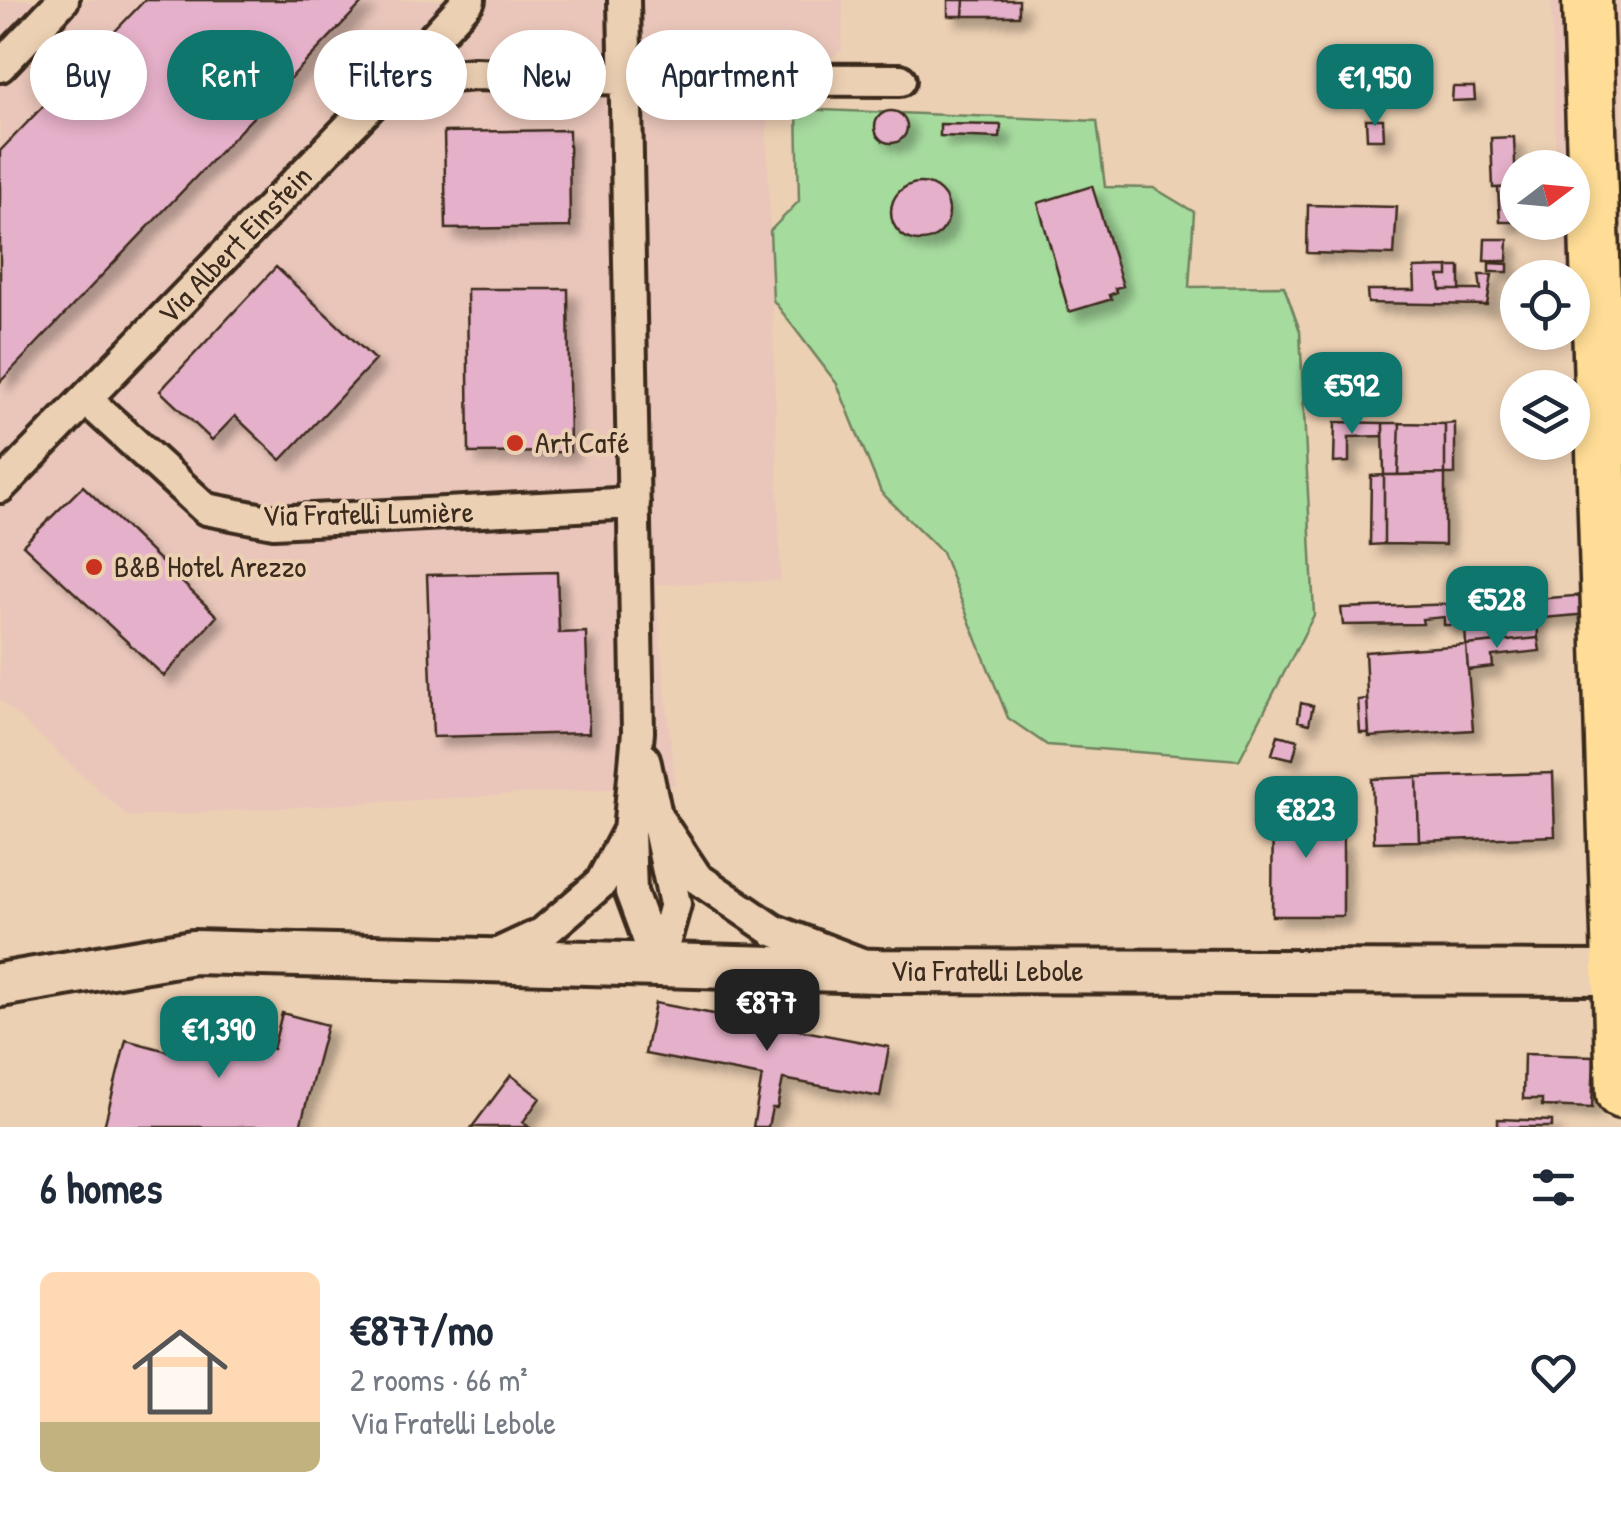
<!DOCTYPE html>
<meta charset="utf-8">
<style>
body{margin:0;font-family:"Patrick Hand",sans-serif;background:#f2f2f3;color:#1f2937;height:100vh;display:flex;flex-direction:column;font-size:38px;white-space:nowrap}
*{box-sizing:border-box;margin:0}
p{font-size:32px;color:#747a83}
.icon{flex:none;width:55px;height:55px;fill:none;stroke:currentColor;stroke-width:2;stroke-linecap:round;stroke-linejoin:round}
.map{position:relative;height:1127px;overflow:hidden}
.side{display:flex;flex-direction:column;background:#fff;flex:1}
.side>*{flex:none}
.guide{position:absolute;left:30px;top:30px;width:1000px;height:90px;display:flex;gap:20px}
.needle{width:65px;rotate:74deg}
.fabs{position:absolute;left:1500px;top:150px;display:grid;gap:20px}
.fabs a{display:grid;place-items:center;width:90px;height:90px;border-radius:50%;background:#fff;box-shadow:0 5px 15px #0003;font-size:50px}
.price{position:absolute;translate:-50% -85px;padding:0 22px;border-radius:20px;background:#0f766e;color:#fff;font-size:32px;line-height:65px;filter:drop-shadow(0 2px 5px #0008)}
.price::after{content:'';position:absolute;left:50%;top:60px;width:30px;height:22px;margin-left:-15px;background:inherit;clip-path:polygon(0 0,100% 0,50% 100%)}
.price.on{background:#222;color:#fff}
ul{padding:0;list-style:none}
li{display:flex;align-items:center;gap:30px;height:250px;padding:0 40px}
li span{display:grid;place-items:center;flex:none;width:280px;height:200px;border-radius:15px;color:#555}
li>.icon{margin-inline-start:auto}
span .icon{width:120px;height:120px;fill:#fffc;stroke-width:1}
li b{font-size:42px}
h2{display:flex;justify-content:space-between;align-items:center;height:120px;padding:0 40px;font-size:42px}
.tag{padding:0 35px;border-radius:45px;background:#fff;box-shadow:0 5px 15px #0003;font-size:35px;line-height:90px}
.tag.on{background:#0f766e;color:#fff}
.map>svg:first-child{display:block}
</style>
<div class="map">
<svg width="1621" height="1127" viewBox="0 0 1621 1127">
<defs>
<filter id="shadow"><feDropShadow dx="9" dy="9" stdDeviation="5" flood-color="#0004"/></filter>
</defs>
<rect width="100%" height="100%" fill="#ecd0b3"/>
<filter id="ink" filterUnits="userSpaceOnUse"><feTurbulence type="fractalNoise" baseFrequency=".01" numOctaves="2"/><feDisplacementMap in="SourceGraphic" scale="20" xChannelSelector="R" yChannelSelector="G"/><feConvolveMatrix kernelMatrix="1 2 1 2 8 2 1 2 1" color-interpolation-filters="sRGB"/></filter>
<g filter="url(#ink)">
<!-- built -->
<path fill="#eac6ba" d="M0,0H843L842,50L769,103L767,134L781,580L655,585L675,785L128,817L0,700Z
M1551,0H1621V588L1581,586L1570,333L1572,332V278L1567,277L1562,223L1572,222V168L1556,167Z"/>
<!-- green -->
<path fill="#a6db9e" stroke="#70825e" stroke-width="2.5" d="M797,109L1097,121L1105,187L1154,188L1194,212L1189,287L1284,286L1300,331L1314,615L1239,760L1047,745L1008,718L942,552L881,492L837,384L773,300L770,231L799,201Z"/>
<!-- building -->
<path fill="#e5b0c9" stroke="#3b2a1e" stroke-width="2.5" filter="url(#shadow)" d="M145,0H365L0,382V151Z
M948,0H964L963,16H948Z
M964,0H1019V16H963Z
M1453,87H1474L1475,100L1452,101Z
M875 127a16 16 0 1 1 32 0a16 16 0 1 1-32 0Z
M1366,119H1383L1384,139H1367Z
M940,124L1001,125L1000,138L940,136Z
M569,130L570,227L446,229L444,132Z
M1514,137L1516,187L1493,188L1491,138Z
M891 212a29 29 0 1 1 58 0a29 29 0 1 1-58 0Z
M1092,186L1123,286L1115,288L1117,292L1109,295L1112,299L1069,312L1038,203Z
M1516,187L1515,222H1500L1498,188Z
M1308,205L1397,207L1394,255L1307,253Z
M1485,239H1508L1507,261H1484Z
M1489,263L1508,264V272H1489Z
M276,267L375,360L281,460L235,416L212,440L160,391Z
M1448,267H1460V290H1441L1439,276H1448Z
M1448,267V276H1439L1441,290H1481L1479,275H1492L1487,305L1368,303L1367,290H1415L1414,268Z
M467,289H568L570,452L469,453Z
M1335,422L1383,423V436L1349,437V462L1334,463Z
M1383,423H1400L1398,475H1384Z
M1400,423L1445,424V474L1398,475Z
M1455,423V474H1445V424Z
M1445,474V545L1384,544V475Z
M1384,475V544L1370,545L1371,476Z
M83,486L217,616L164,676L23,545Z
M557,572L559,633L586,632L589,733L433,737L427,575Z
M1586,595L1589,614L1486,623L1485,603Z
M1485,603L1486,623L1537,617L1538,638L1466,645L1465,625H1444V617L1422,619L1423,624L1343,625L1341,608Z
M1538,638L1540,651L1492,656L1493,667L1468,670L1466,645Z
M1466,645L1473,730L1369,737L1365,652Z
M1367,699L1369,733H1360L1358,700Z
M1301,703L1313,706L1309,724L1298,721Z
M1278,735L1298,740L1293,759L1272,754Z
M1553,773L1555,836L1419,841L1417,777Z
M1417,777L1419,841L1374,842L1372,779Z
M1273,800H1330L1329,836H1343V916H1272Z
M655,1003L889,1047L880,1097L783,1079L777,1108H772L768,1127H753L762,1076L645,1054Z
M282,1013L327,1025L300,1127H104L126,1040L178,1054L185,1026L273,1049Z
M1524,1054L1594,1056L1592,1108L1542,1106V1099H1523Z
M511,1075L540,1098L523,1122L529,1127H472Z
M1498,1119L1552,1121V1127H1498Z"/>
<g fill="none" stroke-linecap="round" stroke-linejoin="round">
<!-- street casing -->
<g stroke="#3b2a1e" stroke-width="38">
<path id="street" d="M624,0L638,732L629,832L631,892L658,965
M0,66L63,0
M394,81L475,74L626,79L900,80
M86,399L206,509L274,522L634,503
M0,487L394,81L469,0
M644,759L675,904L658,965
M660,822L697,878L773,930L859,963
M491,957L543,933L601,883L627,834"/>
</g>
<!-- secondary casing -->
<g stroke="#3b2a1e" stroke-width="50">
<path id="secondary" d="M0,985L193,952L879,971L1617,973"/>
</g>
<!-- primary casing -->
<g stroke="#3b2a1e" stroke-width="55">
<path id="primary" d="M1587,0L1621,1094"/>
</g>
<!-- street -->
<use href="#street" stroke="#ecd0b3" stroke-width="30"/>
<!-- secondary -->
<use href="#secondary" stroke="#ecd0b3" stroke-width="42"/>
<!-- primary -->
<use href="#primary" stroke="#ffdd96" stroke-width="48"/>
</g>
</g>
<!-- markers -->
<g fill="#c8321e" stroke="#ecd0b3" stroke-width="4">
<circle cx="515" cy="443" r="10"/>
<circle cx="94" cy="567" r="10"/>
</g>
<g text-anchor="middle" stroke-width="8" stroke-linejoin="round" paint-order="stroke">
<!-- street labels -->
<g font-size="30" fill="#3b2a1e" stroke="#ecd0b3">
<text transform="translate(235 245) rotate(-46)" y="10">Via Albert Einstein</text>
<text transform="translate(368 514) rotate(-1)" y="10">Via Fratelli Lumière</text>
<text x="987" y="981">Via Fratelli Lebole</text>
</g>
<!-- poi labels -->
<g font-size="30" fill="#3b2a1e" stroke="#ecd0b3" text-anchor="start">
<text x="535" y="453">Art Café</text>
<text x="114" y="577">B&amp;B Hotel Arezzo</text>
</g>
</g>
</svg>
<div class="fabs">
<a><svg class="needle" viewBox="-14 -14 28 28"><path d="M0-13l5 13h-10z" fill="#e53935"/><path d="M0 13l5-13h-10z" fill="#747a83"/></svg></a>
<a><svg class="icon" aria-label="locate" viewBox="0 0 24 24"><circle cx="12" cy="12" r="6"/><path d="M12 2v4M12 18v4M2 12h4M18 12h4"/></svg></a>
<a><svg class="icon" aria-label="layers" viewBox="0 0 24 24"><path d="M12 4l9 5-9 5-9-5zM3 14l9 5 9-5"/></svg></a>
</div>
<b class="price" style="left:1375px;top:129px">€1,950</b>
<b class="price" style="left:1352px;top:437px">€592</b>
<b class="price" style="left:1497px;top:651px">€528</b>
<b class="price" style="left:1306px;top:861px">€823</b>
<b class="price on" style="left:767px;top:1054px">€877</b>
<b class="price" style="left:219px;top:1081px">€1,390</b>
<div class="guide">
<a class="tag">Buy</a>
<a class="tag on">Rent</a>
<a class="tag">Filters</a>
<a class="tag">New</a>
<a class="tag">Apartment</a>
</div>
</div>
<section class="side">
<h2>6 homes<svg class="icon" aria-label="filters" viewBox="0 0 24 24"><path d="M4 7h16M4 17h16"/><circle cx="9" cy="7" r="2"/><circle cx="15" cy="17" r="2"/></svg></h2>
<ul>
<li><span style="background:linear-gradient(#ffd9b3 75%,#c2b280 0)"><svg class="icon" aria-label="home" viewBox="0 0 24 24"><path d="M3 11l9-7 9 7M6 9v11h12V9"/></svg></span><div><b>€877/mo</b><p>2 rooms · 66 m²</p><p>Via Fratelli Lebole</p></div><svg class="icon" aria-label="heart" viewBox="0 0 24 24"><path d="M12 20l-8-8c-3-5 5-10 8-4 3-6 11-1 8 4z"/></svg></li>
</ul>
</section>
